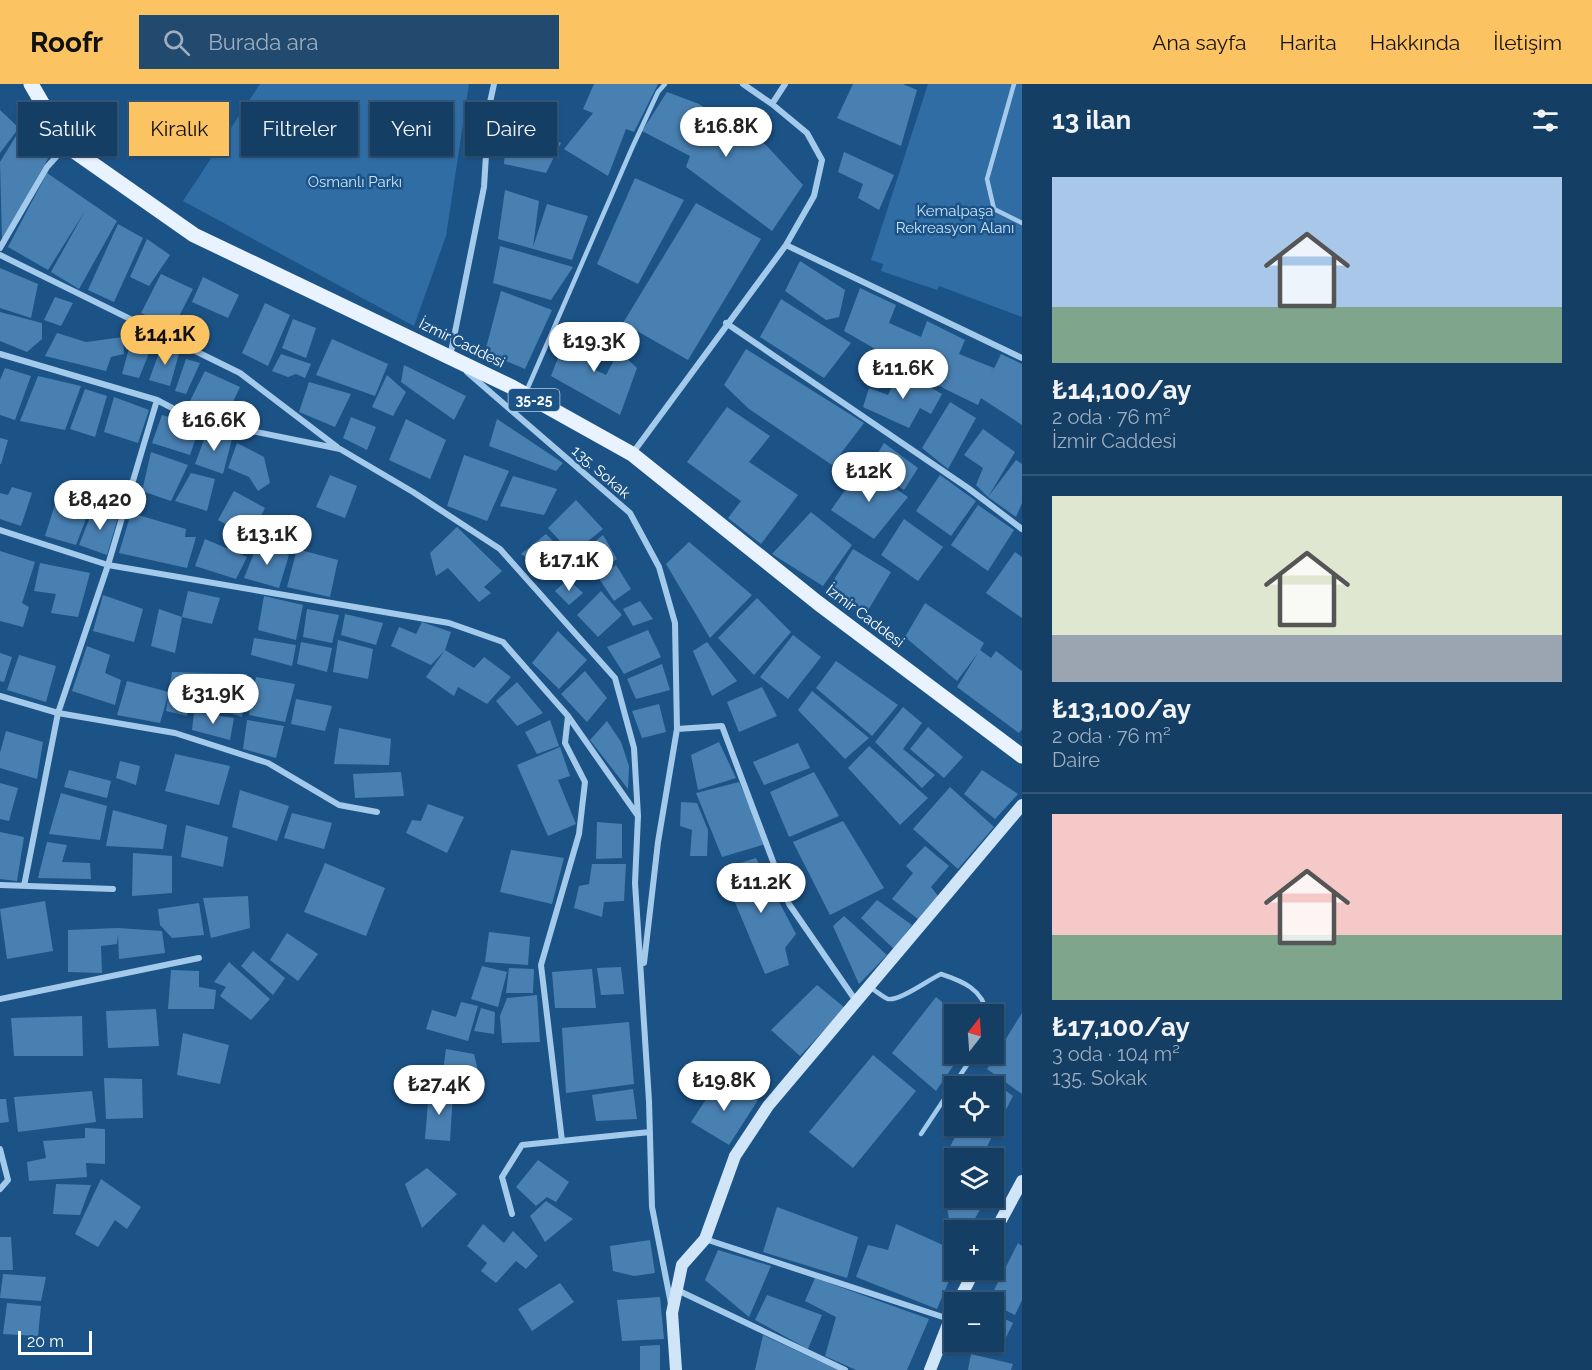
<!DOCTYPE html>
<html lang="tr">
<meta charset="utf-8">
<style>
body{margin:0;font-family:Raleway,sans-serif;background:#22496e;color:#f1f3f6;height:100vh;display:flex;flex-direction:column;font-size:22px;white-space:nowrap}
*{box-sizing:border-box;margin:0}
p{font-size:20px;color:#9daebf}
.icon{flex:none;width:33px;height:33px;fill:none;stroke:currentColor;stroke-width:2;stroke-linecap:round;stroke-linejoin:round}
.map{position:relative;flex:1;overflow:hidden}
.side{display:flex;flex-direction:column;background:#153e65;width:570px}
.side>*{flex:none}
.banner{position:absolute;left:18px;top:18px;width:570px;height:54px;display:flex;gap:12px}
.needle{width:39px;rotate:17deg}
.buttons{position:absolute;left:944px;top:920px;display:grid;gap:12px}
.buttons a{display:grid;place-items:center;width:60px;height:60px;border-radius:0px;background:#153e65;box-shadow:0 2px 4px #0004,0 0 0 2px #345779;font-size:30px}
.scale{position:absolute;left:18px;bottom:15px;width:74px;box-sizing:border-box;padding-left:6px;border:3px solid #fff;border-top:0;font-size:16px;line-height:21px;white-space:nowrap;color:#fff;-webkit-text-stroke:4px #1c5387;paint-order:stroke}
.price{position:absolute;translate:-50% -51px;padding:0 14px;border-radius:21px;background:#fff;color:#222;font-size:20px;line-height:39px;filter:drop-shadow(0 2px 3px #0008)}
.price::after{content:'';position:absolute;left:50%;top:36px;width:18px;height:14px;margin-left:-9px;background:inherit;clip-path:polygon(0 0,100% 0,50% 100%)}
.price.selected{background:#fcc362;color:#111}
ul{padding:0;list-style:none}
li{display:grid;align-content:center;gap:12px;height:318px;padding:0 30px}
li+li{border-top:2px solid #345779}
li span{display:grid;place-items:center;height:186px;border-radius:0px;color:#555}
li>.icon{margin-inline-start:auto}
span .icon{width:108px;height:108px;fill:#fffc;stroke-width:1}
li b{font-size:26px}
h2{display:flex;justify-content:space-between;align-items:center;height:72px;padding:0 30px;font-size:26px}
.tag{padding:0 21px;border-radius:0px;background:#153e65;box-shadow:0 2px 4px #0004,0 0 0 2px #345779;font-size:21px;line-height:54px}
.tag.selected{background:#fcc362;color:#111}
header{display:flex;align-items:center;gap:36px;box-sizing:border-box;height:84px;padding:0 30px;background:#fcc362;color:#111}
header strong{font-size:28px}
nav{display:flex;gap:33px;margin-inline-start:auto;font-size:21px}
.search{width:420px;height:54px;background:#22496e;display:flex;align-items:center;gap:15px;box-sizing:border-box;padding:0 21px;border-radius:0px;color:#9daebf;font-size:22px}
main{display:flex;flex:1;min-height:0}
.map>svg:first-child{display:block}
</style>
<header>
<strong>Roofr</strong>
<div class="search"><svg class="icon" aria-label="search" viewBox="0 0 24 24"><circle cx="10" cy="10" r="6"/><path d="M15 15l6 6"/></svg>Burada ara</div>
<nav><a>Ana sayfa</a><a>Harita</a><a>Hakkında</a><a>İletişim</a></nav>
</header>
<main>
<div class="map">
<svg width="1022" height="1286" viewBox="0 0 1022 1286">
<rect width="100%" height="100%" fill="#1c5387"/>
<!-- green -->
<path fill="#2f6da4" d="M260,0H469L446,152L414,242L183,117Z
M928,0H1022V233L939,202L937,206L881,187L883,180L871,176Z"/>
<!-- building -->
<path fill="#4980b2" d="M594,0H658L634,48L626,45L608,92L564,65L593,29L583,25Z
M853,0H903L917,6L901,62L837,34Z
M667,8L699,20L766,61L803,101L772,147L686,83L690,72L642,47Z
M0,26L19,44L0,69Z
M508,34L561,59L546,89L504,80Z
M16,52L50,71L2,157L0,78Z
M844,68L894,91L879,126L858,114L863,100L838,88Z
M47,89L117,137L79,205L51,188L85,127L48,186L8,163Z
M635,94L684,116L638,200L597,180Z
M505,106L539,117L533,163L547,120L588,132L572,176L498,155Z
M696,119L761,155L688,276L623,239Z
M118,140L143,154L114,218L88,206Z
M147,155L170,171L149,202L130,193Z
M500,162L573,183L551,216L493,199Z
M800,177L845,206L839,233L826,236L785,207Z
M0,184L38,200L31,234L0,224Z
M161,190L193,205L173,244L141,229Z
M203,193L239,211L228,234L192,218Z
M860,204L896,221L889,239L921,253L927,237L965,256L959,270L994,284L991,291L1001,270L1022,280V341L981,314L978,321L945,305L844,247Z
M501,207L552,226L525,285L485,268Z
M55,213L73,219L61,242L44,236Z
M781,215L851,259L824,294L760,253Z
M265,219L290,231L268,282L242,269Z
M0,228L42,239V255L27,268L0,257Z
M293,235L316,244L306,274L282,264Z
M569,245L599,257L589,283L606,291L619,267L637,284L620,331L551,292Z
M57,249L86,258L123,253L124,270L111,273L106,287L45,272Z
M332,255L388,280L375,312L316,291Z
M131,257L151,264L139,294L122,290Z
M162,261L180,266L170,302L149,296Z
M746,265L864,339L832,381L749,325L724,301Z
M281,270L311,280L305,294L296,290L288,293L272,287Z
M186,275L200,279L186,310L175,307Z
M404,281L466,312L454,336L401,298Z
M5,284L31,292L15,336L0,331V296Z
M900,286L942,310L931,330L920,324L909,344L863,323L869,304L888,311Z
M205,287L240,303L224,337L186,325Z
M387,291L406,308L393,332L372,323Z
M38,292L81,302L65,346L20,337Z
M309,298L351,310L335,343L299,328Z
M85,305L107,312L95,353L70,345Z
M114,313L149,326L138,359L104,348Z
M950,318L976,334L948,385L922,364Z
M727,323L770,352L749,378L798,411L761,460L728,434L741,417L687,378Z
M162,331L200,342L190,371L152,359Z
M351,333L376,343L367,366L343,354Z
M406,335L446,356L430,395L389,376Z
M497,335L563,379L556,387L489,362Z
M208,345L232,355L223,390L195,380Z
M983,345L1015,368L988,413L1016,376L1022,380V419L1016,433L988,413L976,401L983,384L964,371Z
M0,354L8,356L1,380H0Z
M237,359L264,373L270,399L258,407L249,393L228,384Z
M884,359L918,384L904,406L869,383Z
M151,368L188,381L171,417L142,407Z
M464,371L509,387L487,437L447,422Z
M862,382L908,413L874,455L831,426Z
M191,389L215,395L207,427L175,417Z
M330,391L357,402L345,434L316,423Z
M940,391L976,417L951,452L916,427Z
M513,392L557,405L544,431L500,422Z
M12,403L32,409L21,442L0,435V409L8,411Z
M234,407L265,424L250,453L218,436Z
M59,408L92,419L76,461L45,452Z
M576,416L603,445L572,470L548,444Z
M978,421L1014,446L988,487L951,461Z
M94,423L119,430L107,471L79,461Z
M811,428L852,461L823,502L772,470Z
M131,429L186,445L185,453H196L187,484L119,469Z
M904,435L943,463L918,497L881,471Z
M457,443L502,487L484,503L491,509L479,518L448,484L436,492L430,469Z
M546,450L571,475L554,491L521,470Z
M603,451L617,475L591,490L579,471Z
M205,455L247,473L236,495L195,482Z
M689,458L752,511L710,554L666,480Z
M258,459L289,471L279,504L244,494Z
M297,465L338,476L330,513L287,503Z
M853,465L891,488L867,528L830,502Z
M0,467L35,478L22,519L29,523L23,543L0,537Z
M1015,468L1022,473V534L986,509Z
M40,479L90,489L78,533L51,529L56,510L34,507Z
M616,481L631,505L614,517L598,493Z
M568,495L583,509L569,521L555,507Z
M188,507L220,514L212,540L182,533Z
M601,507L622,531L598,553L577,531Z
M103,511L143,525L134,558L93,547Z
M264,512L303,521L296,556L258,546Z
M757,514L791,548L754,591L718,554Z
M640,517L653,535L633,542L623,525Z
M925,519L984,559L980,566L991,574L996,567L1022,587V645L1019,649L957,603L978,569L957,597L905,553Z
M159,525L182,533L175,569L151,562Z
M307,525L339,531L332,559L303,553Z
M345,530L383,539L376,561L341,551Z
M422,538L451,548L445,566L431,581L391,562L399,543L416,550Z
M648,546L661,573L624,590L607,563Z
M558,547L587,576L559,605L532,579Z
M793,551L821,573L788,615L760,593Z
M254,554L296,561L292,582L251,571Z
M338,556L373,565L368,595L333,588Z
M301,558L332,564L327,588L297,580Z
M707,558L737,597L712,612L693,567Z
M87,562L110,571L105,589L121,596L115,621L72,607Z
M445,566L474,584L484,573L511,593L487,620L458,603L454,612L426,593Z
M0,569L12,573L4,598L0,597Z
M19,571L56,582L46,618L7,606Z
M836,577L898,621L872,652L816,604Z
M662,580L670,606L636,615L627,595Z
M585,587L607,614L587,638L561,610Z
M172,588L247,590L242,633L224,627L223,617L189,614L187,632L166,627Z
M256,593L295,600L285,638L249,631Z
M127,597L169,608L160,639L117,631Z
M517,598L543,629L517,642L496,617Z
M762,603L777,632L739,648L727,618Z
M812,607L869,654L845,675L798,626Z
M296,615L332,622L325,647L291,640Z
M659,620L666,648L642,654L632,627Z
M903,623L922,639L903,665L935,691L922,704L875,658Z
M194,628L234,634L230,656L192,646Z
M247,636L284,642L276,674L243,665Z
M550,636L559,662L537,670L525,648Z
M607,637L621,658L629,682L628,705L590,656Z
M928,643L963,673L944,694L910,665Z
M339,644L391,655L389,681L334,680Z
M6,647L43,658L37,695L0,684V669Z
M719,658L736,694L698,706L691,671Z
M798,659L810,684L764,701L753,678Z
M869,662L928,714L900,741L848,684Z
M560,663L570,692L558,696L576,740L548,752L517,681Z
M175,670L230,682L219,721L165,707Z
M120,677L140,682L136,701L116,694Z
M69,686L111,697L107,714L64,703Z
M982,686L1018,710L995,735L964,710Z
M401,688L404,712L355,714L353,690Z
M814,688L839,732L789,753L770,708Z
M739,698L766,760L722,773L696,709Z
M0,699L18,704L9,737L0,735Z
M950,703L994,743L958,785L913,745Z
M240,706L289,722L277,757L232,743Z
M61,709L107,722L100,756L49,750Z
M681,718L697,719L708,746L707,772H690L692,746L680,742Z
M428,720L464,733L447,769L406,749L412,736L421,737Z
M113,726L167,741L163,765L106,762Z
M292,729L332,739L324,765L284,754Z
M843,737L884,804L830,831L793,758Z
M597,738L622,740V774L596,775Z
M186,741L228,753L223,783L181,773Z
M0,748L24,753L17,797L0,795Z
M47,758L67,761L62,778L90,779L91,795L38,794Z
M925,762L949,782L931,803L938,812L918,835L892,815L913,789L906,782Z
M511,766L564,774L552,820L500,808Z
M133,769L172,772V809L132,812Z
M756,774L796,850L785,864L789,881L765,890L721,785Z
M325,779L385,804L366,852L304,828Z
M592,780H626L624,817L604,818L602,833L574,824L579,802L589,800Z
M248,812L250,844L211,854L203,814Z
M877,816L912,841L894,865L861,834Z
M45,817L53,867L7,875L0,825Z
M199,819L204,851L172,854L160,841L158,825Z
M844,832L887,871L859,900L833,842Z
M118,844L162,847L165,869L119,875L118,850L117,860L101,862L102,889L68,888V846Z
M489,848L530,853L528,881L485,878Z
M287,849L318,870L298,897L270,876Z
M253,867L285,894L273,911L241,882Z
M229,878L270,915L251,936L220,912L226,903L214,898Z
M482,882L507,888L498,923L471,915Z
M621,883L624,910L601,911L597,884Z
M509,884L534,885L533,909H506Z
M592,885L596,924H555L552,888Z
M171,886L199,887V903L216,906L214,925H168Z
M817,901L845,924L800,972L771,946Z
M537,911L540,958L502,959L500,932L507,914Z
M936,913L957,930H954V969H962L936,1007L892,969Z
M461,918L478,922L468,957L426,945L432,926L456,933Z
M481,924L495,928L494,950L474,947Z
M156,925L159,962L108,964L106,927Z
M1022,929V1010L987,985Z
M82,932L83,972H14L11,934Z
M629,938L634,1000L566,1009L562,944Z
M183,949L229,961L220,1000L177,991Z
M446,965L474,970L482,1004L441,1001Z
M873,971L916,1007L853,1084L809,1048Z
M987,993L1013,1012L981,1074H961L948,1067L961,1041H993V1002H982Z
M104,994L142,995L143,1034L106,1035Z
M718,997L758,1016L729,1061L691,1038Z
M633,1005L637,1035L596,1037L592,1011Z
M429,1006L453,1009L450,1057L425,1055Z
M92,1007L96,1038L18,1048L14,1013Z
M0,1015H6L9,1038L0,1039Z
M85,1044L105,1045V1080L86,1079L87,1093L29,1097L27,1078L46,1074L43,1057L85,1054Z
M538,1076L569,1098L556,1118L547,1113L536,1122L516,1103Z
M952,1078L954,1079V1113H987L969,1145L949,1135L943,1103Z
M427,1084L457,1110L422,1144L405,1100Z
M101,1095L141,1123L127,1145L115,1136L98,1163L75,1150Z
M56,1100L91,1101L80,1131L53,1130Z
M546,1117L573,1135L545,1158L530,1132Z
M777,1123L858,1153L847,1194L763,1168Z
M483,1140L504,1159L513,1147L538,1172L526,1185L516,1177L496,1199L481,1187L487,1179L467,1162Z
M896,1140L954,1166V1185L937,1225L856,1193L868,1161L888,1166Z
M0,1153H11L13,1186H0Z
M650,1156L655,1189L634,1192L613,1187L610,1162Z
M1018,1159L1022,1162V1216L1015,1231L988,1218Z
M718,1166L771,1182L749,1233L705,1196Z
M3,1190L46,1193L41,1217L0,1214Z
M815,1194L929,1235L907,1286H856L825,1272L836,1233L805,1217Z
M560,1199L574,1218L532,1247L518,1225Z
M767,1211L822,1231L808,1265L755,1236Z
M660,1213L664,1255L622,1257L617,1216Z
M7,1219L41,1222L38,1252L3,1250Z
M993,1229L1013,1239L998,1270L971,1261L973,1257H993Z
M763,1251L838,1286H755Z
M660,1261V1286H640V1262Z
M971,1270L1013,1280L1011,1286H968Z"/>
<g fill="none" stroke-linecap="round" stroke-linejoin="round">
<!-- lane -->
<path stroke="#a4caeb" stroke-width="4.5" d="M1014,0L987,95L994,125L1022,139
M526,308L632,64L658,8L665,0
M871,904C876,907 883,913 888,915C900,917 928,896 941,890C962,897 983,905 987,930
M921,1050L975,969"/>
<!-- street -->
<path stroke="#a4caeb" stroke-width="6" d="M743,0L772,20L785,0
M772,20L807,49L822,76L814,112L786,161
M0,164L47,83L66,62
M0,171L240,289L337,363
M726,239L968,404L1022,445
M0,270L157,316L193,335L340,365L413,408L500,465L615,594L634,664L638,732L635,799L649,1017L652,1123L671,1220
M450,273L484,103L489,23L494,0
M467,288L630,429L659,483L675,539L677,645L658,758L644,879
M632,370L786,161L1022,274
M0,446L108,481L449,539L503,558L568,632L638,732
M0,612L58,629L175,649L268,679L339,721L377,728
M677,645L722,642L789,820L856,917
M0,801L113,805
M24,802L58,629L108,481L157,316
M0,915L199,874
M562,1057L541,881L579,750L585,698L565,659L568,632
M0,1065L8,1096L0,1105
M512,1130L502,1093L522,1061L650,1048
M705,1155L949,1235
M675,1205L845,1286"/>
<!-- secondary -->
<path stroke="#d0e5f8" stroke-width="12" d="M993,1151L1022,1097
M958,1218L975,1185
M676,1286L672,1229L682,1181L705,1155L735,1072L768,1022L1022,721
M930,1286L954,1225"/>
<!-- primary -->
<path stroke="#e9f3ff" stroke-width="15" d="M31,0L67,62L194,151L512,303L632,370L818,519L1022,672"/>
</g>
<g text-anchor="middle" stroke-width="5" stroke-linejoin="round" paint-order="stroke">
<!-- shield labels -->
<rect fill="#1c5387" stroke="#bbcbdb" stroke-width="1.5" x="508.5" y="305" width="51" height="22" rx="4.5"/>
<g font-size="14" font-weight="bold" fill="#fff">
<text x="534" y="321">35-25</text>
</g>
<!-- park labels -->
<g font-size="15" fill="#c9e2f8" stroke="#1c5387">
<text x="355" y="103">Osmanlı Parkı</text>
<text x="955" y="132">Kemalpaşa<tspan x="955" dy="17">Rekreasyon Alanı</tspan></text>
</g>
<!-- street labels -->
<g font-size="15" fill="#fff" stroke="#1c5387">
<text transform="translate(462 259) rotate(26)" y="5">İzmir Caddesi</text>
<text transform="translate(601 388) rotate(41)" y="5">135. Sokak</text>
<text transform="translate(865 532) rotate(37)" y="5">İzmir Caddesi</text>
</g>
</g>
</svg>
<div class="buttons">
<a><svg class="needle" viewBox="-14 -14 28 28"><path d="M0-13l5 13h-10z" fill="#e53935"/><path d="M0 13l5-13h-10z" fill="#9daebf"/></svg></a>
<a><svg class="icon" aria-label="locate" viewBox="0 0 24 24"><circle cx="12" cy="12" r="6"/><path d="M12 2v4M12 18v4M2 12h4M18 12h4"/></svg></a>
<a><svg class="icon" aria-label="layers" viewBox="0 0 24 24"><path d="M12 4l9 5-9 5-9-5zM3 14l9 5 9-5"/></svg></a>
<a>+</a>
<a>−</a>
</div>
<div class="scale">20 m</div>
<b class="price" style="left:726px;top:74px">₺16.8K</b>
<b class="price selected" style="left:165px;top:282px">₺14.1K</b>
<b class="price" style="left:594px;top:289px">₺19.3K</b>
<b class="price" style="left:903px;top:316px">₺11.6K</b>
<b class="price" style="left:214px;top:368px">₺16.6K</b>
<b class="price" style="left:869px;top:419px">₺12K</b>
<b class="price" style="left:100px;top:447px">₺8,420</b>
<b class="price" style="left:267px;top:482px">₺13.1K</b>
<b class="price" style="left:569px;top:508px">₺17.1K</b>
<b class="price" style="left:213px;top:641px">₺31.9K</b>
<b class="price" style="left:761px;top:830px">₺11.2K</b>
<b class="price" style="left:724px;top:1028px">₺19.8K</b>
<b class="price" style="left:439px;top:1032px">₺27.4K</b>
<div class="banner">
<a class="tag">Satılık</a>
<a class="tag selected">Kiralık</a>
<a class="tag">Filtreler</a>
<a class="tag">Yeni</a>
<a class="tag">Daire</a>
</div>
</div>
<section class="side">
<h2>13 ilan<svg class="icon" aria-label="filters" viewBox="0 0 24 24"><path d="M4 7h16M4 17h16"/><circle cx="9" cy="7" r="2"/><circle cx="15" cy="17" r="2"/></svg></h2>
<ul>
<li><span style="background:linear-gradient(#a9c7e8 70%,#7fa58c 0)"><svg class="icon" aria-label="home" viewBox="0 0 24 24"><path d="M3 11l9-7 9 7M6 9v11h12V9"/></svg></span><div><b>₺14,100/ay</b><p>2 oda · 76 m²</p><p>İzmir Caddesi</p></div></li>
<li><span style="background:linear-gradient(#dfe7d0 75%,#9aa5b1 0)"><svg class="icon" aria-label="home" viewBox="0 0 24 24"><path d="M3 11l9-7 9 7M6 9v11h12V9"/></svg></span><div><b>₺13,100/ay</b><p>2 oda · 76 m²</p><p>Daire</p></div></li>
<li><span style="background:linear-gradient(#f6c9c9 65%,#7fa58c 0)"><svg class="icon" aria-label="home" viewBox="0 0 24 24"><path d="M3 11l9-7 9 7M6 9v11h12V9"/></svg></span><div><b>₺17,100/ay</b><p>3 oda · 104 m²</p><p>135. Sokak</p></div></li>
</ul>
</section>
</main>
